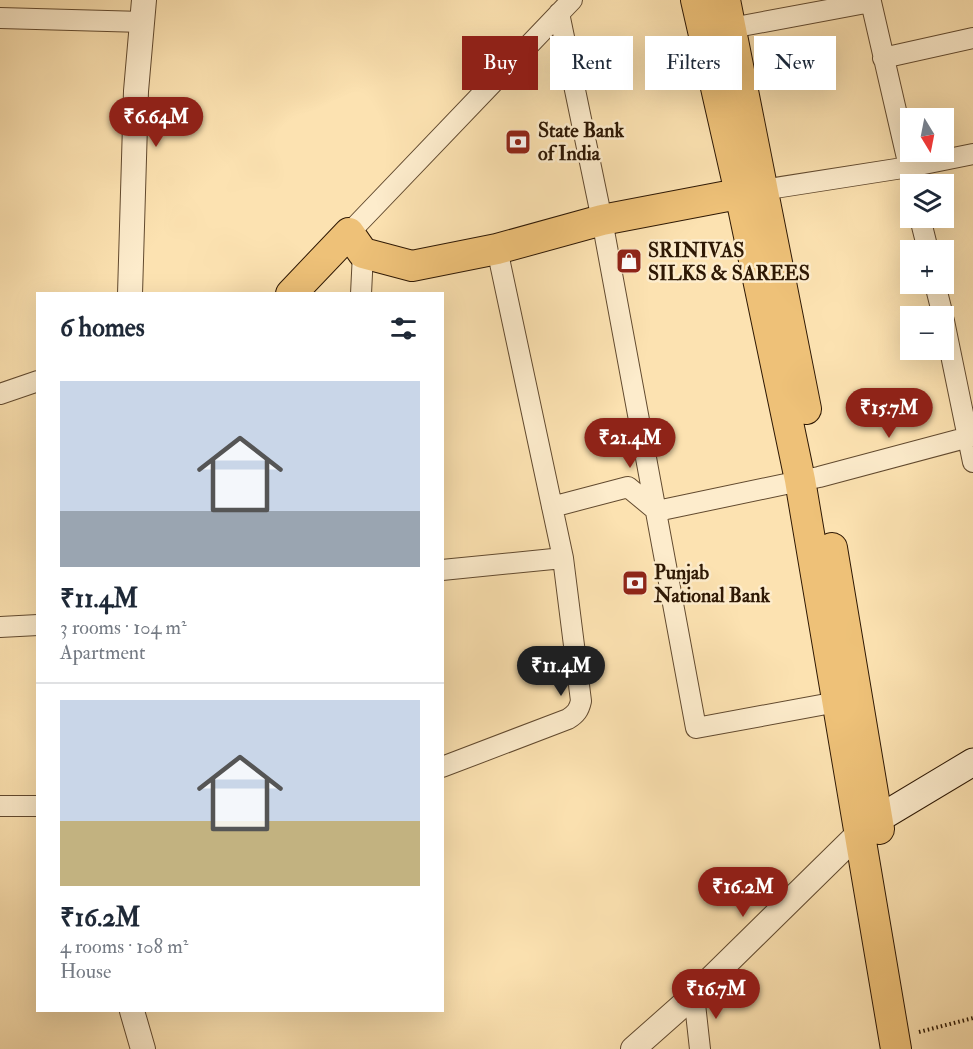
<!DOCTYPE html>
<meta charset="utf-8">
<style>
body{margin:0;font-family:"IM FELL Double Pica",serif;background:#f6f6f7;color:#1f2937;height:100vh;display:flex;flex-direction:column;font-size:22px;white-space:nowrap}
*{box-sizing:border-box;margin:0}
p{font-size:20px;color:#747a83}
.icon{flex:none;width:33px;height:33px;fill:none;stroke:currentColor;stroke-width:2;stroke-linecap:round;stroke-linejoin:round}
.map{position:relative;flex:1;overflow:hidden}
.sheet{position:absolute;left:36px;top:292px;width:408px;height:720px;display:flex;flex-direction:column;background:#fff;border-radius:0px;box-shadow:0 6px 24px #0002}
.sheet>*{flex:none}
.hud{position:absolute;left:462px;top:36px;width:420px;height:54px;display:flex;gap:12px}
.needle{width:39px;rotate:170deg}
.fabs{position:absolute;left:900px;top:108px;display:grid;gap:12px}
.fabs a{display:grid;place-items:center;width:54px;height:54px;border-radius:0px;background:#fff;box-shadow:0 6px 24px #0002;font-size:30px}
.price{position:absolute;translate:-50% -51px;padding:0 14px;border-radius:21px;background:#8f2418;color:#fff;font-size:20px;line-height:39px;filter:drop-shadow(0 2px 3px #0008)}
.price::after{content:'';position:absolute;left:50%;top:36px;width:18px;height:14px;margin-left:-9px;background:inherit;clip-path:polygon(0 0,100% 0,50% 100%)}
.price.active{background:#222;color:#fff}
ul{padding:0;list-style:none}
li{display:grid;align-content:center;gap:12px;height:318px;padding:0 24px}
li+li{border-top:2px solid #e0e1e3}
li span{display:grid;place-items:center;height:186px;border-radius:0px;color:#555}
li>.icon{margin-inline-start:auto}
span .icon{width:108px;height:108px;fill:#fffc;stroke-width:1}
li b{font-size:26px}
h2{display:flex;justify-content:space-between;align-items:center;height:72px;padding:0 24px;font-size:26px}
.chip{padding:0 21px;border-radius:0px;background:#fff;box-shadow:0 6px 24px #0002;font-size:21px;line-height:54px}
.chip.active{background:#8f2418;color:#fff}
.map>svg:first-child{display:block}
</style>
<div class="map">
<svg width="973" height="1049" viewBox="0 0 973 1049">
<rect width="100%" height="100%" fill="#fce2b1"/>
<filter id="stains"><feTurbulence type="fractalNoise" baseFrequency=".00333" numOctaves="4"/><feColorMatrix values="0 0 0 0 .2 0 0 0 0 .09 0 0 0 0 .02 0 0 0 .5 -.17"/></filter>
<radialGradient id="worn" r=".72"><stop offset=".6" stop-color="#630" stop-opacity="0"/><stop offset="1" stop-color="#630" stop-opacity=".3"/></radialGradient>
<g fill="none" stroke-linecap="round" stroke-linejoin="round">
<!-- minor casing -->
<g stroke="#624a2f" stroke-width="22">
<path id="minor" d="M559,13L602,220L696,728L848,700
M0,18L143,22
M731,28L871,2L913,184
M883,58L973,38
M762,190L909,167L973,154
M920,218L928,250
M349,233L572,0
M935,284L943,316
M361,294L363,253
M944,321L973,462
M0,394L38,381
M552,507L628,487L657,511L819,477L973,436
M442,570L563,558L497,249
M0,627L38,625
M442,767L568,719C576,714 579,710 581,701L563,558
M0,806H38
M694,995L700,1049"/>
</g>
<!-- tertiary casing -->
<g stroke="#624a2f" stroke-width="26">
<path id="tertiary" d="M130,294L136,91L144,0
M132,1011L143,1049
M633,1049L694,995L860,832L871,824"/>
</g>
<!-- secondary casing -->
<g stroke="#2e1804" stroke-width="29">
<path id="secondary" d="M878,819L973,762"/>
</g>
<!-- primary casing -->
<g stroke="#2e1804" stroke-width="32">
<path id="primary" d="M696,0L740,193L800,480L896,1049
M725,0L806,409
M291,294L349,233L363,253L412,266L497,249L602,220L759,190
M832,548L879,829"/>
</g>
<!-- path -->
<path stroke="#2e1804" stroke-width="4" stroke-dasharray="1.5 3" stroke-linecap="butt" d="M919,1032L973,1018"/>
<!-- minor -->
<use href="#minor" stroke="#fdeccc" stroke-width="20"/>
<!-- tertiary -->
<use href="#tertiary" stroke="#fdeccc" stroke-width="24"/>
<!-- secondary -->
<use href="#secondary" stroke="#fdeccc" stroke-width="27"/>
<!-- primary -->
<use href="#primary" stroke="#eec178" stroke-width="30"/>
</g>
<!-- icons -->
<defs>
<g id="bank-square" transform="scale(1.35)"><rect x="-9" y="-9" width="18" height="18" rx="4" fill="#8f2418" stroke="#fdeccc"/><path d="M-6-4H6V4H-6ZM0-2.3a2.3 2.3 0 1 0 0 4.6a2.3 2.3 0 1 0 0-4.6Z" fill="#fff"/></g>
<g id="shop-square" transform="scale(1.35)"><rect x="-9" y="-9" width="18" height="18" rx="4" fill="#8f2418" stroke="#fdeccc"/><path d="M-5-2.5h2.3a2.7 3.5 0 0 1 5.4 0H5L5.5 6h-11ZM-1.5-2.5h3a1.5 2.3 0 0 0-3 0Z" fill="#fff"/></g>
</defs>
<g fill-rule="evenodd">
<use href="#bank-square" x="518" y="142"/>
<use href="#shop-square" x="629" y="261"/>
<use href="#bank-square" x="635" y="583"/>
</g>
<g text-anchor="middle" stroke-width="5" stroke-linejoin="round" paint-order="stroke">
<!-- poi labels -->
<g font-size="20" font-weight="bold" fill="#2e1804" stroke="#fdeccc" text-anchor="start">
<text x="538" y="137">State Bank<tspan x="538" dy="23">of India</tspan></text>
<text x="648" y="257">SRINIVAS<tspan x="648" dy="23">SILKS &amp; SAREES</tspan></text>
<text x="654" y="579">Punjab<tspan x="654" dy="23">National Bank</tspan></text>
</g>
</g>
<rect width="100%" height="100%" filter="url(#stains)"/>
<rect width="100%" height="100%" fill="url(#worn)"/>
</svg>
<div class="fabs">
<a><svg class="needle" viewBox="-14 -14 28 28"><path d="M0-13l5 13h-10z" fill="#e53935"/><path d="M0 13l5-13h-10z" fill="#747a83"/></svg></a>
<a><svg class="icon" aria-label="layers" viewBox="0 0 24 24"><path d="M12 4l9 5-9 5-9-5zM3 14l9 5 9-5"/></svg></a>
<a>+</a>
<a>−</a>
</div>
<b class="price" style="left:156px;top:148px">₹6.64M</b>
<b class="price" style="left:889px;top:439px">₹15.7M</b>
<b class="price" style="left:630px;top:469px">₹21.4M</b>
<b class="price active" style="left:561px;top:697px">₹11.4M</b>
<b class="price" style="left:743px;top:918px">₹16.2M</b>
<b class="price" style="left:716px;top:1020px">₹16.7M</b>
<div class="hud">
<a class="chip active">Buy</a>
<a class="chip">Rent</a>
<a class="chip">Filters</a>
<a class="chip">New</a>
</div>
<section class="sheet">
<h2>6 homes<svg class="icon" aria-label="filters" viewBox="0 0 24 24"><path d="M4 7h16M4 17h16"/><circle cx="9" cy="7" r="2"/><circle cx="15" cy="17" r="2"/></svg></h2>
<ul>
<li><span style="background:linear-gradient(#c9d6e8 70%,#9aa5b1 0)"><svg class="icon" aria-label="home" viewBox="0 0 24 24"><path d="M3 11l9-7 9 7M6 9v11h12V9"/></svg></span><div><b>₹11.4M</b><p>3 rooms · 104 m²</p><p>Apartment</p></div></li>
<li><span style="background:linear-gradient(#c9d6e8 65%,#c2b280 0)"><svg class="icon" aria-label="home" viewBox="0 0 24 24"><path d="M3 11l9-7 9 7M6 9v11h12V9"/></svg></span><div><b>₹16.2M</b><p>4 rooms · 108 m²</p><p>House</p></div></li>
</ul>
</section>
</div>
